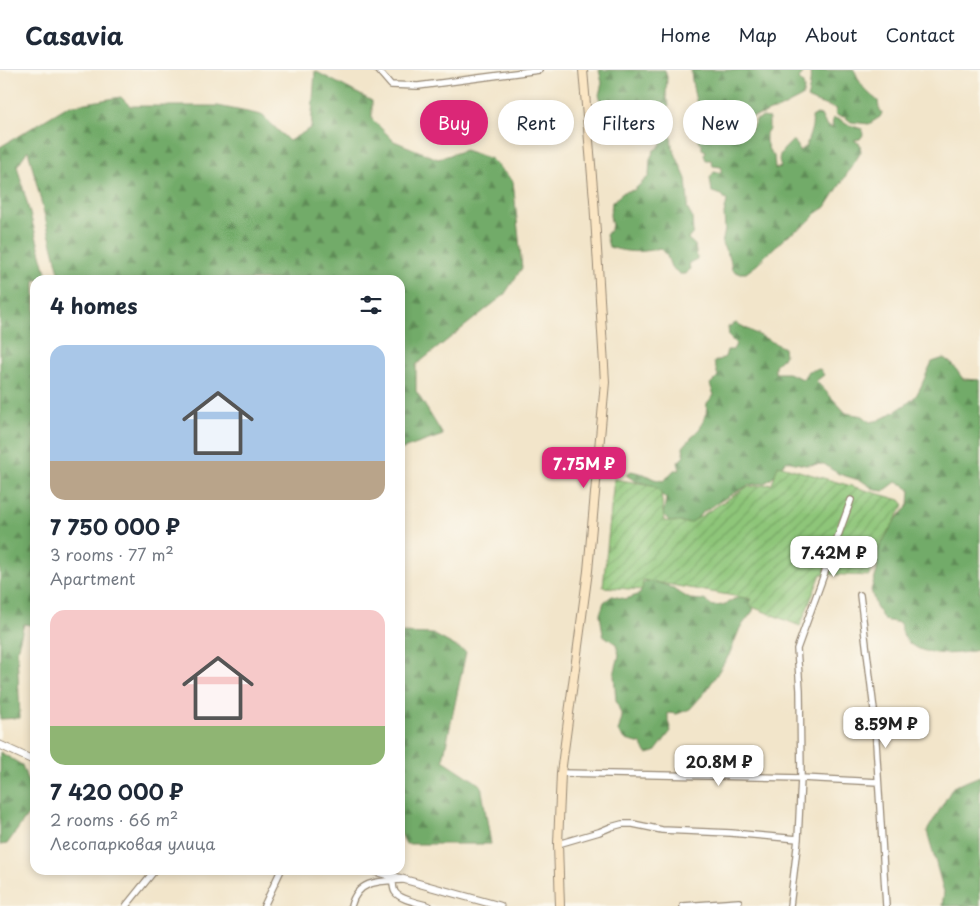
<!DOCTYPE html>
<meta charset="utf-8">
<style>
body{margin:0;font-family:"Playpen Sans",sans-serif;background:#f2f2f3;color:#1f2937;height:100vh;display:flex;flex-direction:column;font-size:19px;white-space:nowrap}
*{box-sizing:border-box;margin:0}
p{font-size:16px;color:#747a83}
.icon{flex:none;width:28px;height:28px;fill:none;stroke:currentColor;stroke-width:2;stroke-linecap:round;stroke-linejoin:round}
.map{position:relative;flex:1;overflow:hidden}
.details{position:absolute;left:30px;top:205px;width:375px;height:600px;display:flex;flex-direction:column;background:#fff;border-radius:15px;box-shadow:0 2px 8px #0003}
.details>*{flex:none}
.hud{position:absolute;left:420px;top:30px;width:475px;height:45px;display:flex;gap:10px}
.price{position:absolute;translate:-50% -42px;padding:0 11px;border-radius:10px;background:#fff;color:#222;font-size:16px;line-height:32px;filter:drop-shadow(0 1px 2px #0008)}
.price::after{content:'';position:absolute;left:50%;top:30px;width:15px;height:11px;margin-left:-8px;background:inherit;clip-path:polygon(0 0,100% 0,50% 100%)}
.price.on{background:#db2777;color:#fff}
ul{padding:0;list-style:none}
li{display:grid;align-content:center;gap:10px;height:265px;padding:0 20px}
li span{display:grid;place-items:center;height:155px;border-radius:15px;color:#555}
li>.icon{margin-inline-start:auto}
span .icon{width:90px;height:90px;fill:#fffc;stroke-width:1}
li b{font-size:21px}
h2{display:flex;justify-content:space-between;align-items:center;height:60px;padding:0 20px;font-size:21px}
.tag{padding:0 18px;border-radius:22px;background:#fff;box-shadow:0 2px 8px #0003;font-size:18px;line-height:45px}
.tag.on{background:#db2777;color:#fff}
header{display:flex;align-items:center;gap:30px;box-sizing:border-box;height:70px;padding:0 25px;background:#fff;border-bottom:1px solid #e0e1e3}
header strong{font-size:24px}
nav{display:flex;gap:28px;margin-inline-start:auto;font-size:18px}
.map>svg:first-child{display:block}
</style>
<header>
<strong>Casavia</strong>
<nav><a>Home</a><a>Map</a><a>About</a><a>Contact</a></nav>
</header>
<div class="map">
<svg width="980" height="836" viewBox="0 0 980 836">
<defs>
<pattern id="forest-firs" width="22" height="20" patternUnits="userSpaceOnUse" patternTransform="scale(1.25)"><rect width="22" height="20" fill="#72ab69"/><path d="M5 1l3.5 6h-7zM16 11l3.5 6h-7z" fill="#5f8b56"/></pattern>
<pattern id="garden-furrows" width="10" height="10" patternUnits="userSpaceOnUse" patternTransform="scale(1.25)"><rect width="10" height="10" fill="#8ec679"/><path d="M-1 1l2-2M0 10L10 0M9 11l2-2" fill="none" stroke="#75a163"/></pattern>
</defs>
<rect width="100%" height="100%" fill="#fbf7ec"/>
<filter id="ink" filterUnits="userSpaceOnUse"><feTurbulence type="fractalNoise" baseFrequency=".02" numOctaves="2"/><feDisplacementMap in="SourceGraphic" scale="10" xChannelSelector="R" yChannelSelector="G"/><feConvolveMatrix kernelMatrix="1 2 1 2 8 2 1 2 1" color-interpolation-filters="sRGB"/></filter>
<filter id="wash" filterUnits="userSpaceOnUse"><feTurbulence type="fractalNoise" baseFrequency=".0096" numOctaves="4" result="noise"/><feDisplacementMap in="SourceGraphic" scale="20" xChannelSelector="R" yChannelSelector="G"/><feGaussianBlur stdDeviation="1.12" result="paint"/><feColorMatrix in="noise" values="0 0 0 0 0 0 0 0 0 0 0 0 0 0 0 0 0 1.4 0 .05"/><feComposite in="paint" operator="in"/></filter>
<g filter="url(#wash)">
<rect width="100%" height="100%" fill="#f2e5ca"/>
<!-- forest -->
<path fill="url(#forest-firs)" stroke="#566a44" d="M599,0H665L667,7L666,25L669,35L667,41L671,48L665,55L631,52L612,53C611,44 614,41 609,33H602L599,25L602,13Z
M691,0H804L803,4L799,9C805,15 805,19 802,27L779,39L770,41L764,44L751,47L736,43H730L727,45H716L707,48L702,49C696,33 692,17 691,0Z
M810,0H854C857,4 857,8 860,12C864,20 871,25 878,31L879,38L882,43L880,47L869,54L851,52L845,47L838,46L835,43L837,39C826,35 816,33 807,28C810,19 811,9 810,0Z
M315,1L372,31V49L394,71L438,89L465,80L491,89L513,111L522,198L504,225L416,295V321L443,365L400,380V210H61L28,80L17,96L48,210H35V556L24,554L17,581L20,648L0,649V77L68,36L121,27L130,36H218L262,45L289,71L311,58Z
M817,44L821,45L826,55L832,58L833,48L841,50L846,54L862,59L863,65L860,69L854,70L860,74L861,82L826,137L817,143L805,155L787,166L765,186L758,194L746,203H738L732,200L730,188L722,174L725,160L724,144L727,131L722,125L712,122L710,108L714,102L721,103V97L713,96L711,90H706L704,85L706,81L702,79V75L698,69C698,67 697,64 698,61C698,58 703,55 706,53C724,41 734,62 750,62L756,50L763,47L769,48V59L766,63V72L769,80L774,86L775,99L781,97C775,84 785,79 793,70L798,76L799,81L806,77C808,67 814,58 812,47Z
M666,64L671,65L672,76L686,109L688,132L687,138L692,147L693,163L688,169L695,175L697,189L689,193L690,199L686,204H680L671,197L667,186L660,178C641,183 629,183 609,177L606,165C615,155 611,156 610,145C610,141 612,136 612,132L624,122L634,120L649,106L650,89L654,80L659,77Z
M736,253L784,278L785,286L775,295V303H788L803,309L808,301L820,299L824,305L816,311L846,343L863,346L870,352C874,351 878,351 881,349C891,344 911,333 917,324C923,314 926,303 932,292L944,288L953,295L963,309L980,310V579C961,585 927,587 910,574C904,569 901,560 900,553L884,550L876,537L871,520L877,501L878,480L893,453L909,435L910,420L904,415L896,412L884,421L875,420L862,411L839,404L824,394L805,395L786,391L771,409L765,413L749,415L727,427L703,442L691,454L679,456L670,452L663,444L666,429L658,421L648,414L635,411L626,405L631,401L644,404L654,409L664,411L674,400H680L678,392L684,386L683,377L700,358L706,345L707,333L714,325L710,314L718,306L714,292L725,287L727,280H733L736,274L729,267L728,257Z
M650,510L668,516L690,529L704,530L713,536L724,535L734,529L741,527L754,531L753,541L740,558L729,585L707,620L690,639L677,644L668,643V651L671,661L655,682L647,684L641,674L626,670L618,662L622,647L616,630L614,605L619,585L616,574L603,565L600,544L604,532L612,526L626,529L640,524L642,513Z
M400,563L433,564L466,582L443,690L481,715L491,774H406L400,762Z
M0,682L22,695L35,732V735L7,774L0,775Z
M980,706V836H942L944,822L927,761L953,717Z"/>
<!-- garden -->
<path fill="url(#garden-furrows)" stroke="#64784c" d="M778,395L900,430L904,435L873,488L870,506L821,504L800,556L750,536L751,529L643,510L642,520L603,517L614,409L652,415L661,422L664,451L690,453L747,417L772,414Z"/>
</g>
<g filter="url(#ink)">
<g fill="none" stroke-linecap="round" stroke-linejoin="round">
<!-- minor casing -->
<g stroke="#968874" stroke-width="8">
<path id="minor" d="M378,0L391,15L418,16L539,0
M860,525L874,640L886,836
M561,703L801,708L878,712
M558,774L599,762L611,757L622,754H633L662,760L731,763L798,769
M393,810C393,814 393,819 395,822C400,830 420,833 429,836
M126,836L155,800
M264,836L281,800
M351,836C358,810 379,811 402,810
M683,836L739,832
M790,836L798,769L801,708L800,620L797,579L851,430"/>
</g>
<!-- tertiary casing -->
<g stroke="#968874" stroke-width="9">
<path id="tertiary" d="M0,675L35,691
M370,800L500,836"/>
</g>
<!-- secondary casing -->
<g stroke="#968874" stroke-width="10">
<path id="secondary" d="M560,836L558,774L561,703L588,501L605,312L594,130L583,0"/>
</g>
<!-- minor -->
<use href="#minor" stroke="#fff" stroke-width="5.5"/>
<!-- tertiary -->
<use href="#tertiary" stroke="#fff" stroke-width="7"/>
<!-- secondary -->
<use href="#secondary" stroke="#fbe6c4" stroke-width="8"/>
</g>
</g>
</svg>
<b class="price on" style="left:584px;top:419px">7.75M ₽</b>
<b class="price" style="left:834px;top:508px">7.42M ₽</b>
<b class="price" style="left:886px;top:679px">8.59M ₽</b>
<b class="price" style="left:719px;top:717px">20.8M ₽</b>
<div class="hud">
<a class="tag on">Buy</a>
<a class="tag">Rent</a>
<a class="tag">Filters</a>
<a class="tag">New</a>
</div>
<section class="details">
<h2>4 homes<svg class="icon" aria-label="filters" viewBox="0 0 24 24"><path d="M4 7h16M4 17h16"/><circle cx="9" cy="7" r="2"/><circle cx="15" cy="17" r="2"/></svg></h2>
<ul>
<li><span style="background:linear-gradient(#a9c7e8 75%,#b9a48a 0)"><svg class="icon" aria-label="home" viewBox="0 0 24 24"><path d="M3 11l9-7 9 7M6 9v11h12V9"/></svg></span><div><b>7 750 000 ₽</b><p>3 rooms · 77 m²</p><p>Apartment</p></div></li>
<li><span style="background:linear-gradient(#f6c9c9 75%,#8fb573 0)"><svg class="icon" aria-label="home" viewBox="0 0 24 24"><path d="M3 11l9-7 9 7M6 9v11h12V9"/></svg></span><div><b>7 420 000 ₽</b><p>2 rooms · 66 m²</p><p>Лесопарковая улица</p></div></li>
</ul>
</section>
</div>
